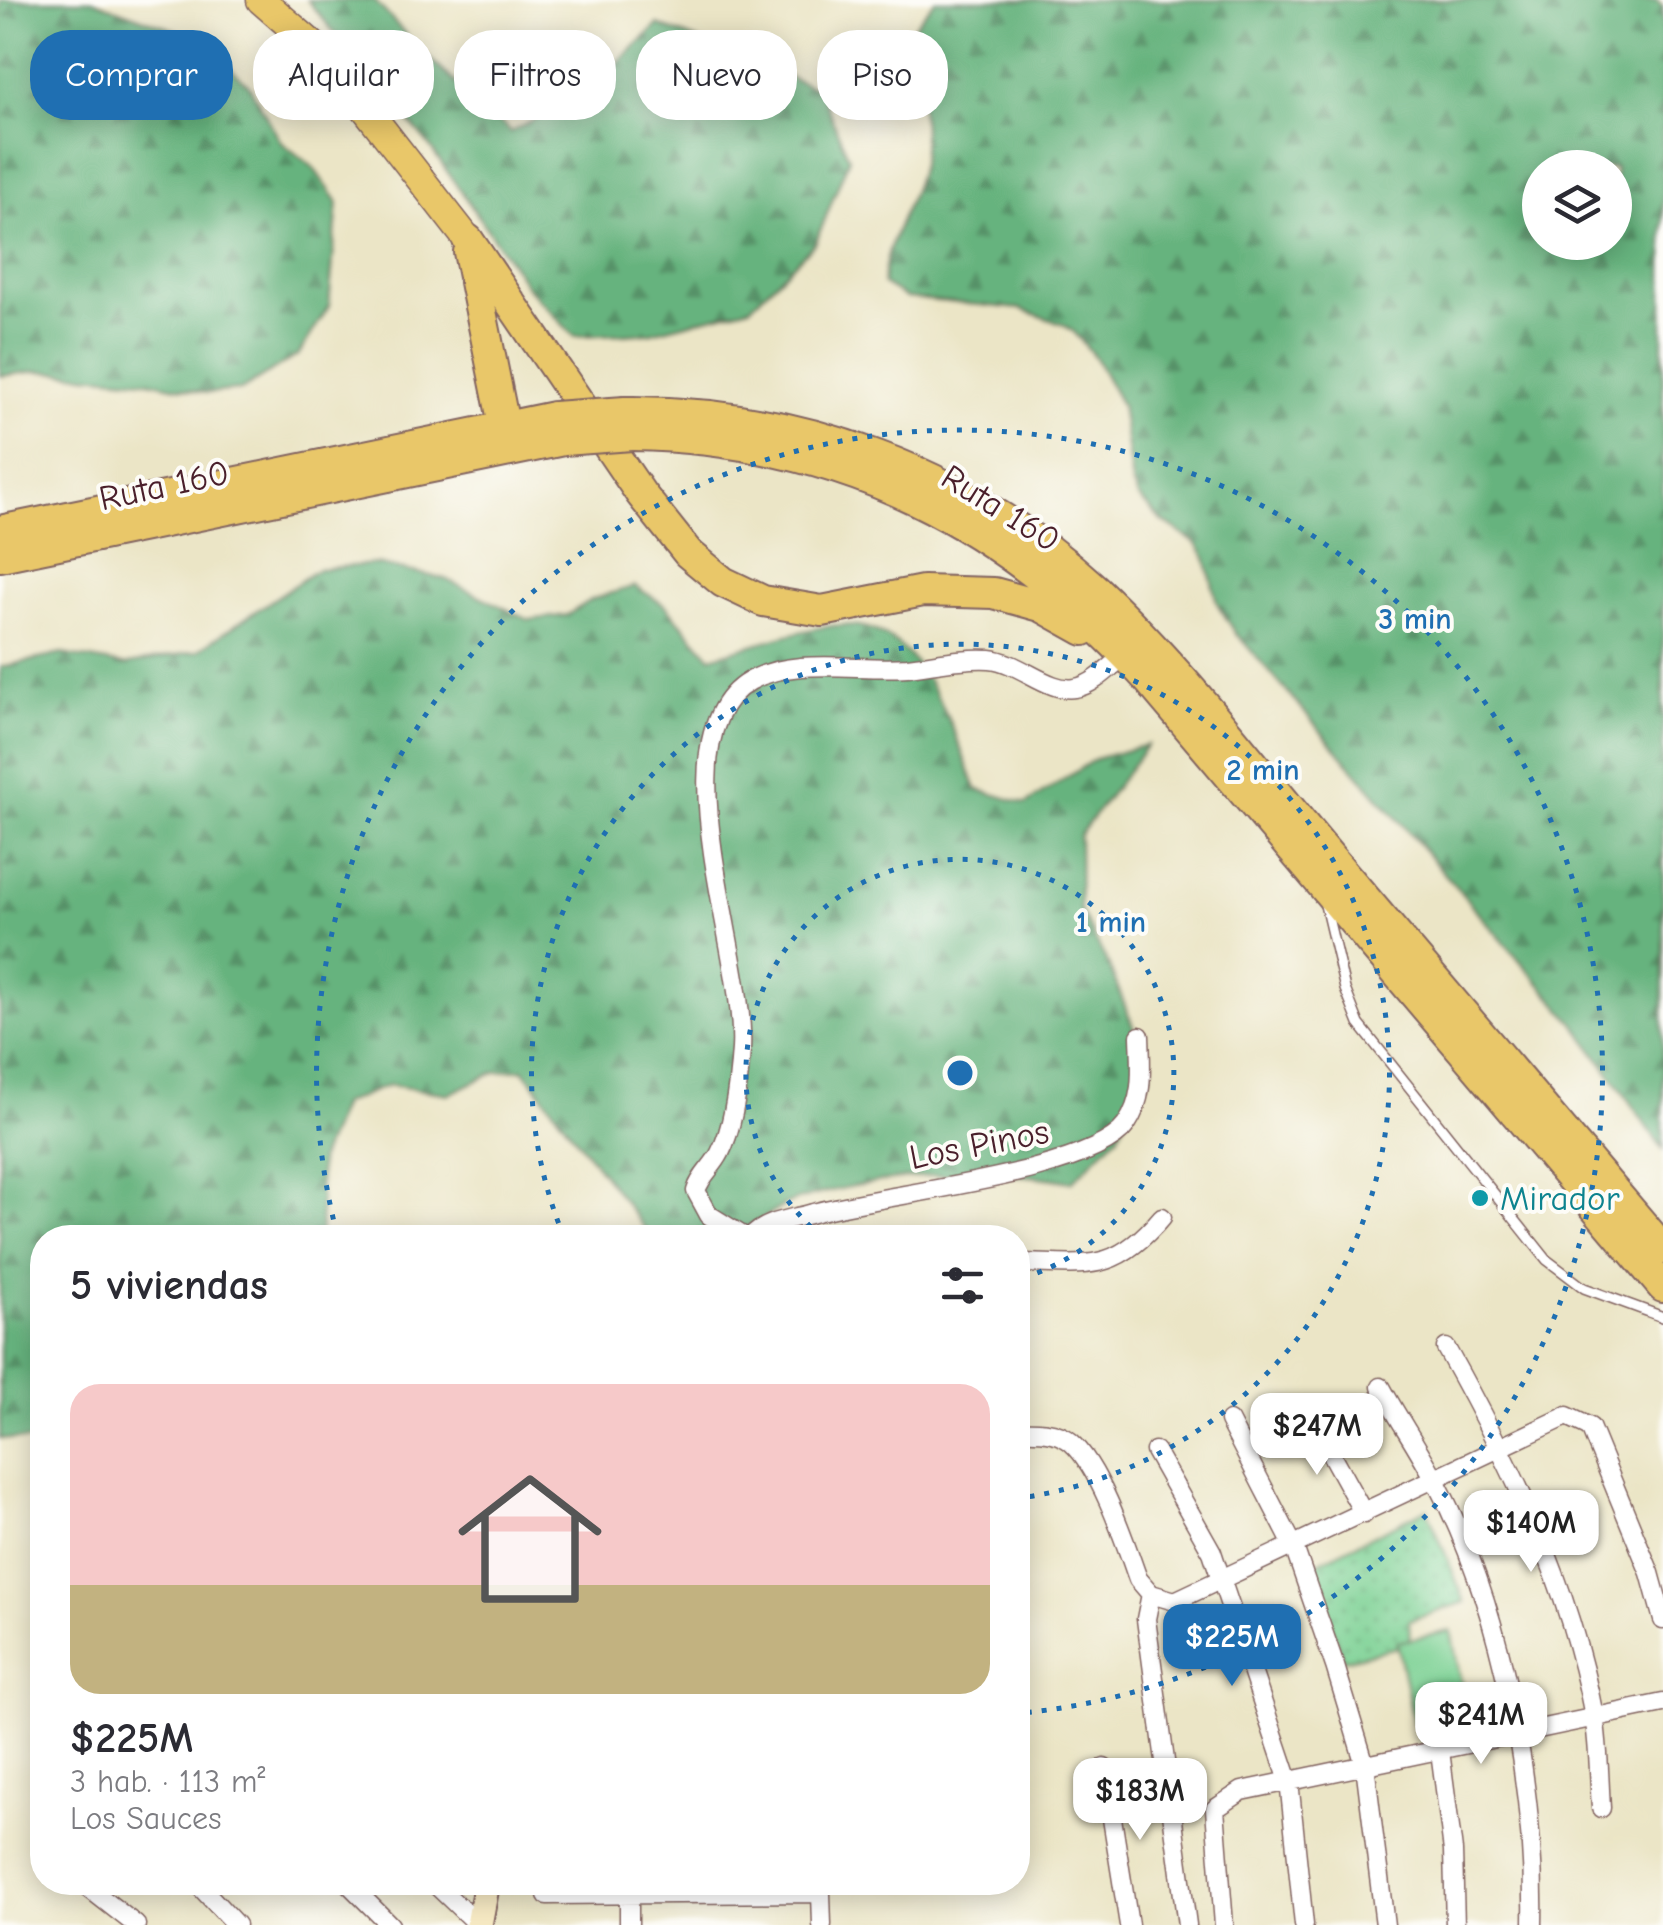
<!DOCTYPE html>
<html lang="es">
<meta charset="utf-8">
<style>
body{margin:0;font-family:"Comic Neue",sans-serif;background:#f7f7f7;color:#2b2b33;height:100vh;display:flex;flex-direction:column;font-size:38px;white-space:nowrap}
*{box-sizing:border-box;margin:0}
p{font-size:32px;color:#7c7c81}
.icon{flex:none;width:55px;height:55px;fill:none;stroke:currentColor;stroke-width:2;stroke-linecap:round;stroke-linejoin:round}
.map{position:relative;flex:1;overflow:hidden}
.details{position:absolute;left:30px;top:1225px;width:1000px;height:670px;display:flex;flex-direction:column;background:#fff;border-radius:40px;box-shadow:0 5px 25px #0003}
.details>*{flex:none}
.banner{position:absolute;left:30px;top:30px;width:1000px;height:90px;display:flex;gap:20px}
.fabs{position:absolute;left:1522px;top:150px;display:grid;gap:20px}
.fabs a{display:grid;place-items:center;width:110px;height:110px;border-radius:50%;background:#fff;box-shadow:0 5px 25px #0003;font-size:50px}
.price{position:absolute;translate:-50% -85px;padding:0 22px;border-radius:20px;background:#fff;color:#222;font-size:32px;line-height:65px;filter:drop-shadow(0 2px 5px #0008)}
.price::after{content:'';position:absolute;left:50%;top:60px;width:30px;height:22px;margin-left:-15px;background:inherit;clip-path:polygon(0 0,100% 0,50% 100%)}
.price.selected{background:#1f6fb2;color:#fff}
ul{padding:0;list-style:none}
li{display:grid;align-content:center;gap:20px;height:530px;padding:0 40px}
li+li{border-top:2px solid #e1e1e2}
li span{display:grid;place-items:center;height:310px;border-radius:30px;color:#555}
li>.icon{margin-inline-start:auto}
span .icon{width:180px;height:180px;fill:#fffc;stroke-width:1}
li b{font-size:42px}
h2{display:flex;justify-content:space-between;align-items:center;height:120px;padding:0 40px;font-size:42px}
.tag{padding:0 35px;border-radius:40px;background:#fff;box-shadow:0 5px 25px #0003;font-size:35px;line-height:90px}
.tag.selected{background:#1f6fb2;color:#fff}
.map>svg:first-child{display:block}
</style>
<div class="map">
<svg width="1663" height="1925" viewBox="0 0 1663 1925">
<defs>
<pattern id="grass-dots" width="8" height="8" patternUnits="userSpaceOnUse" patternTransform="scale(2.5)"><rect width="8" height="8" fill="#7dd194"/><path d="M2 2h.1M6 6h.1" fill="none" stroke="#6eb380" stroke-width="1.8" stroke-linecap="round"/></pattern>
<pattern id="forest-firs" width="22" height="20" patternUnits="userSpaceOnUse" patternTransform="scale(2.5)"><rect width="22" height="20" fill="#66b37e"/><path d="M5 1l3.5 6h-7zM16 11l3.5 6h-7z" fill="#569167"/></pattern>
</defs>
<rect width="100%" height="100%" fill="#fdfcf7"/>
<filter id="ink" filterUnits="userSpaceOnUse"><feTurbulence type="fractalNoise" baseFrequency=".01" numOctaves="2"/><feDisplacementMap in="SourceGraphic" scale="20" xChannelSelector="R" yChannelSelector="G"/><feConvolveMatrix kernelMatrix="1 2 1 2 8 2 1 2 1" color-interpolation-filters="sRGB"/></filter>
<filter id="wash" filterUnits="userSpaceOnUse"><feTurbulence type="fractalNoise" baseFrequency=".0048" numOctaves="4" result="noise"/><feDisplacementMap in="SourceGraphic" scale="40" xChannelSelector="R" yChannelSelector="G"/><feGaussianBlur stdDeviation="2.25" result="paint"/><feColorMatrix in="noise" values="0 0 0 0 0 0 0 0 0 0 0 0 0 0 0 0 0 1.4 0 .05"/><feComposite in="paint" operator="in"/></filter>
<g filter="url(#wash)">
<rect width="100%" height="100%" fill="#ebe5c6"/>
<!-- grass -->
<path fill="url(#grass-dots)" stroke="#647860" stroke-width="2.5" d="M1427,1509L1465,1602L1409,1621L1410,1644L1343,1660L1311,1566Z"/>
<!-- forest -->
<path fill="url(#forest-firs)" stroke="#586954" stroke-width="2.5" fill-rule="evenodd" d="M0,0H92L195,37L248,84L281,142L313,167L338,202L329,306L299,354L241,390L206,393L143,380L38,371L0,376Z
M307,0H374L425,55L511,132L585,93L658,25L819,89L849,158L816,242L750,307L648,333L574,336L529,289L428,144Z
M935,0H1658L1663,7V1149L1574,1023L1235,632L1217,603L1206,558L1197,544L1161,520L1138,497L1132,483L1121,405L1094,356L1075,333L1064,325L1021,309L906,298L883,284C885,235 919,198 923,149C925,115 914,74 911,39L914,26ZM1540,168H1615V242H1540Z
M376,564L445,579L529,620L567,615L593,599L635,586L666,606L711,657C746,647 811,625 846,625C921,624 954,732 976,789L1026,804L1095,759L1147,745L1079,836L1080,910L1110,968L1151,1072L1118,1135L1072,1182C984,1166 883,1175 797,1200C780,1205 766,1219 750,1226C719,1241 685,1237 651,1237L523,1069L495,1072L449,1094L389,1085L342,1104L319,1161L321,1237L42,1238V1442L0,1438V667L62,654L124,665L197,651L318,569Z"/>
<!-- park -->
<path fill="#7dd194" stroke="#647860" stroke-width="2.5" d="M1451,1631L1467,1712L1414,1723L1397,1642Z"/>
</g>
<g filter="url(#ink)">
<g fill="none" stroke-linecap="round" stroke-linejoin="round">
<!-- lane casing -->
<g stroke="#826461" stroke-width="12">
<path id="lane" d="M1325,905L1345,989L1359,1024L1547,1260L1584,1288L1663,1317"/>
</g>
<!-- street casing -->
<g stroke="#826461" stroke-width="21">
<path id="street" d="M746,1238L709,1215L696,1191C700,1176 713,1167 720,1153C734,1126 739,1079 741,1049C747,955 656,734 750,681C794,656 859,671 907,667C934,664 963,657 990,659C1020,662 1049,693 1075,688C1094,685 1111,666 1125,655
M751,1238C764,1221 794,1219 813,1213C880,1194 1090,1175 1126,1125C1145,1097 1141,1068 1140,1036
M1018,1263C1087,1264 1113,1275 1162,1217
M1446,1348C1513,1468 1568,1580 1594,1716C1599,1746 1599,1778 1601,1808
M1381,1387C1398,1419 1419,1448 1435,1480C1501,1604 1536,1785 1533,1925
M1311,1418L1364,1514
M1229,1421L1294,1547L1335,1666L1365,1765L1385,1925
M1018,1431C1035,1430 1057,1430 1071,1442C1100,1467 1125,1542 1138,1579L1151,1594L1175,1601L1567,1416L1590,1427L1650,1573L1663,1620
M1155,1451L1212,1552L1289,1781L1304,1925
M1151,1594L1146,1619L1187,1925
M1440,1751L1453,1851L1455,1925
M1104,1768L1129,1925
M81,1882L136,1925
M196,1882L236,1925
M347,1882L390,1925
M433,1882L478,1925
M629,1882V1925
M547,1895L821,1893L822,1925
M1224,1925L1215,1809L1242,1791L1663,1703"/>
</g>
<!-- secondary casing -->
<g stroke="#826461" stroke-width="29">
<path id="secondary" d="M479,1925L487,1882"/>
</g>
<!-- primary casing -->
<g stroke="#826461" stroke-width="31">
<path id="primary" d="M261,0L323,54L468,240"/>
</g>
<!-- highway casing -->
<g stroke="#826461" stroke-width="34">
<path id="highway" d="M468,240L641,494L688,553L723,582L763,601L822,611L923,591L994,593L1041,606L1084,630
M469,252L504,425
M625,412C798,410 967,472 1095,589C1183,671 1257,771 1334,862C1444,991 1553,1120 1663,1249
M632,435C846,439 1005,523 1147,678L1663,1287
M0,531L554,417
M0,556L563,440"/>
</g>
<!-- lane -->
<use href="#lane" stroke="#fff" stroke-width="9"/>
<!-- street -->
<use href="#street" stroke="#fff" stroke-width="18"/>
<!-- secondary -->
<use href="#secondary" stroke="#f6e9c3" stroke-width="25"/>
<!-- primary -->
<use href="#primary" stroke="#e9c769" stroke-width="28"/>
<!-- highway -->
<use href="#highway" stroke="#e9c769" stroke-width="30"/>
<!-- highway-bridge casing -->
<g stroke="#826461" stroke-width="34" stroke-linecap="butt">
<path id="highway-bridge" d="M554,417L625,412
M563,440L632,435"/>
</g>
<!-- highway-bridge -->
<use href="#highway-bridge" stroke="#e9c769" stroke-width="30"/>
</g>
</g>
<!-- distance rings -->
<g fill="none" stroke="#1f6fb2" stroke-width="5" stroke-dasharray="5 10">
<path d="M822 1237A214 214 0 1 1 1019 1279"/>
<path d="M564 1237A429 429 0 1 1 1020 1498"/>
<path d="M337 1234A643 643 0 1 1 1022 1713"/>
</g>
<!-- markers -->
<circle fill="#0f9aa8" stroke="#fdfcf7" stroke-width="4" cx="1480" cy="1198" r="10"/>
<g text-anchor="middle" stroke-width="8" stroke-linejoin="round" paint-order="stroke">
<!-- street labels -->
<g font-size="35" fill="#4a1f2b" stroke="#fdfcf7">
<text transform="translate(164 485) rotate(-12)" y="12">Ruta 160</text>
<text transform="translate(1001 508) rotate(32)" y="12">Ruta 160</text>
<text transform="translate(979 1144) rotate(-11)" y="12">Los Pinos</text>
</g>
<!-- culture labels -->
<g font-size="35" fill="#0d838f" stroke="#fdfcf7" text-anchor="start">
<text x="1500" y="1210">Mirador</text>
</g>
</g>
<circle cx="960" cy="1073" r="15" fill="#1f6fb2" stroke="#fdfcf7" stroke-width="5"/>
<g font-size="30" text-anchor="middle" font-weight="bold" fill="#1f6fb2" stroke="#fdfcf7" stroke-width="8" stroke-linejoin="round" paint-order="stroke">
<text x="1415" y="629">3 min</text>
<text x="1263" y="780">2 min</text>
<text x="1111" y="932">1 min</text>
</g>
</svg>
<div class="fabs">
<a><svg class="icon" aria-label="layers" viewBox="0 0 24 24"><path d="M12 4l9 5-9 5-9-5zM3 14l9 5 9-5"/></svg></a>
</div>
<b class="price" style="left:1317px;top:1478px">$247M</b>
<b class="price" style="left:1531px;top:1575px">$140M</b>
<b class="price selected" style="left:1232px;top:1689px">$225M</b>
<b class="price" style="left:1481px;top:1767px">$241M</b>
<b class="price" style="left:1140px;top:1843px">$183M</b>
<div class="banner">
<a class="tag selected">Comprar</a>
<a class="tag">Alquilar</a>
<a class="tag">Filtros</a>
<a class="tag">Nuevo</a>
<a class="tag">Piso</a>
</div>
<section class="details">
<h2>5 viviendas<svg class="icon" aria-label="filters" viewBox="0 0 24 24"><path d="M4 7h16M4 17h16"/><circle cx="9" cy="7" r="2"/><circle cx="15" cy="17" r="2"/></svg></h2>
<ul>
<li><span style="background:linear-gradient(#f6c9c9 65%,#c2b280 0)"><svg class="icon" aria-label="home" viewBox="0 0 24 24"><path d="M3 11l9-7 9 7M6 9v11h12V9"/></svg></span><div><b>$225M</b><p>3 hab. · 113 m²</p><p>Los Sauces</p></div></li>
</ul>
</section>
</div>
